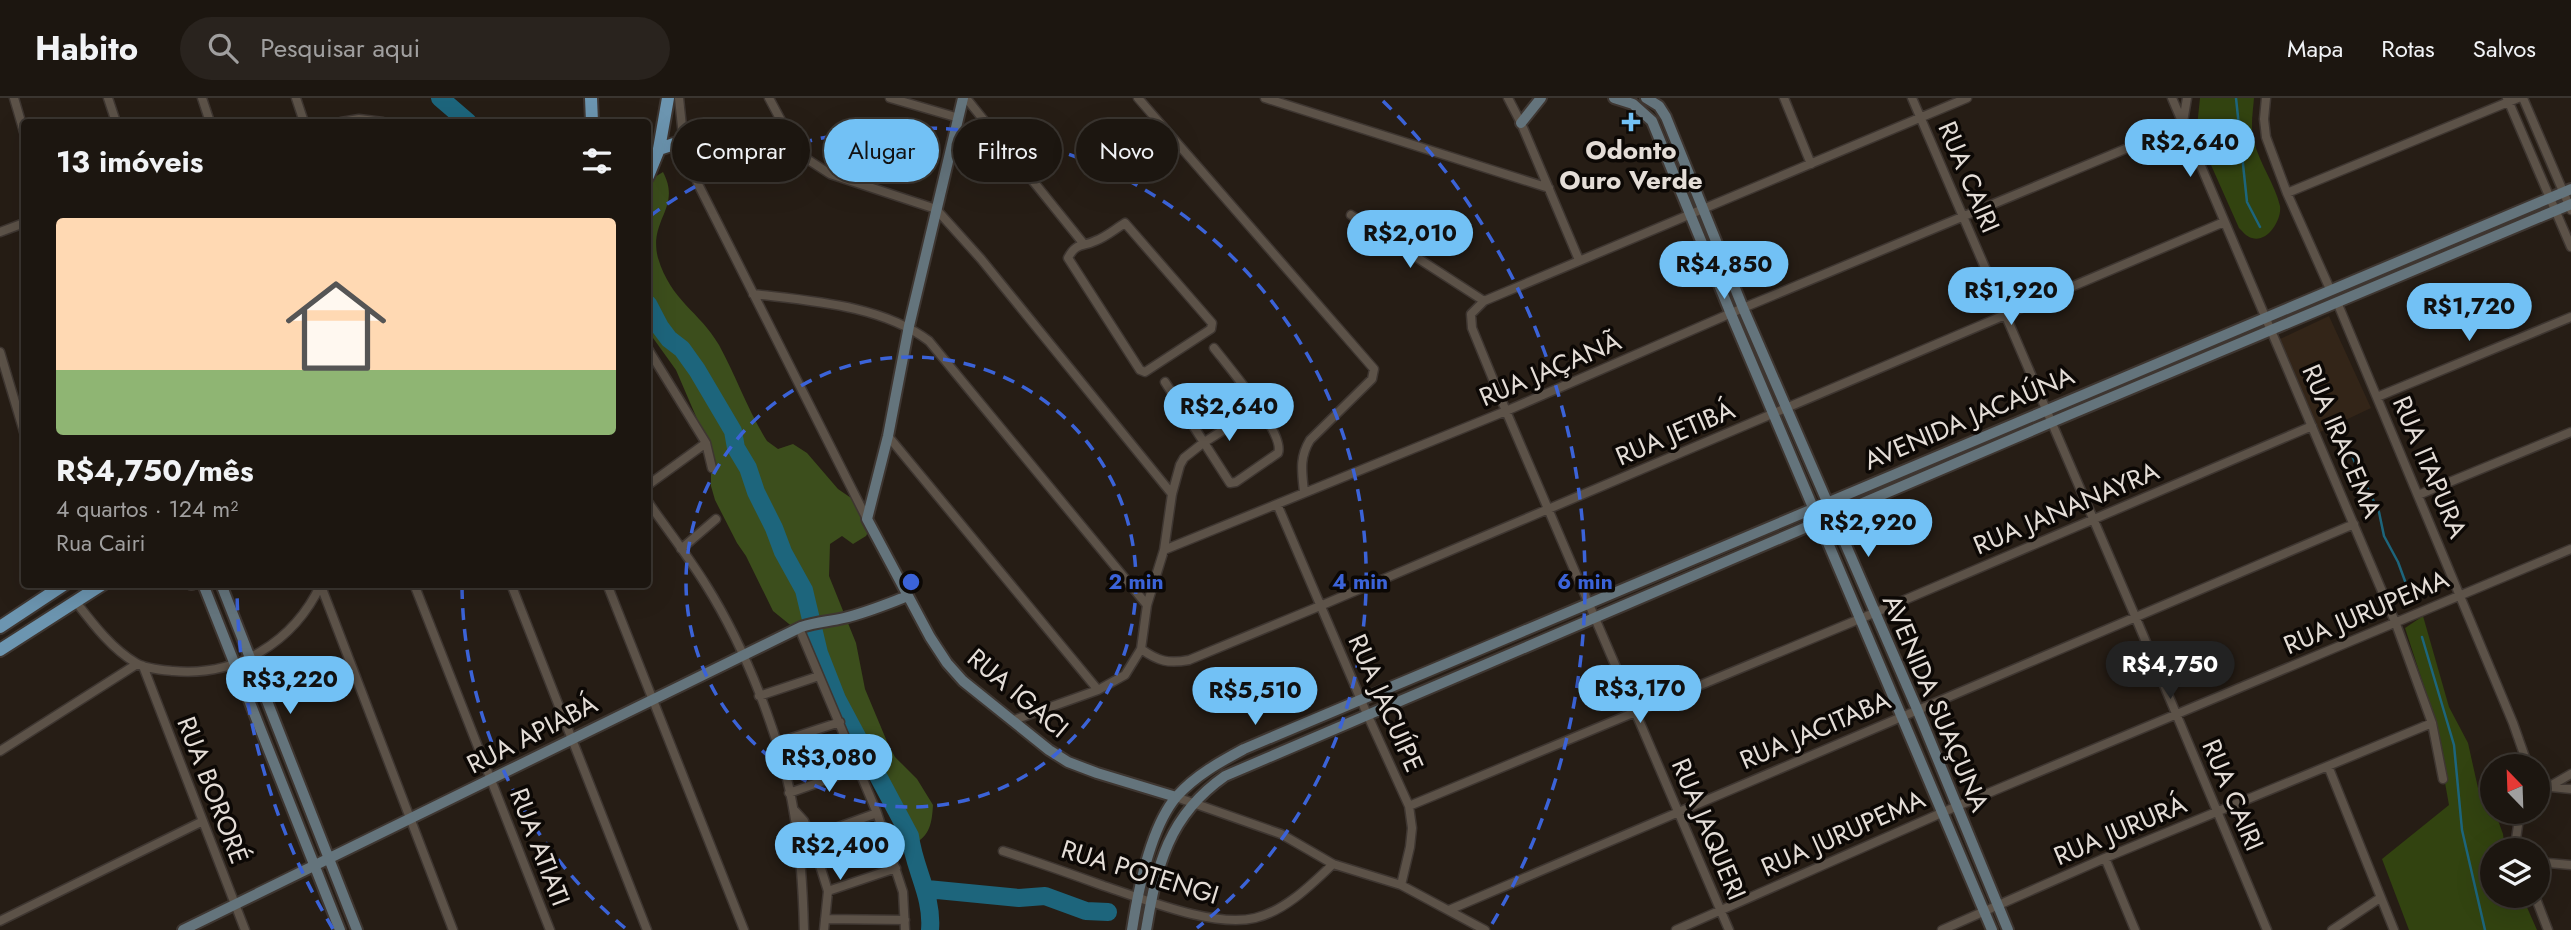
<!DOCTYPE html>
<html lang="pt">
<meta charset="utf-8">
<style>
body{margin:0;font-family:Jost,sans-serif;background:#29231e;color:#f1f3f6;height:100vh;display:flex;flex-direction:column;font-size:26px;white-space:nowrap}
*{box-sizing:border-box;margin:0}
p{font-size:23px;color:#a09f9f}
.icon{flex:none;width:38px;height:38px;fill:none;stroke:currentColor;stroke-width:2;stroke-linecap:round;stroke-linejoin:round}
.map{position:relative;flex:1;overflow:hidden}
.panel{position:absolute;left:21px;top:21px;width:630px;height:469px;display:flex;flex-direction:column;background:#1c1610;border-radius:7px;box-shadow:0 7px 28px #0002,0 0 0 2px #3a3530}
.panel>*{flex:none}
.hud{position:absolute;left:672px;top:21px;width:665px;height:63px;display:flex;gap:14px}
.needle{width:46px;rotate:337deg}
.controls{position:absolute;left:2480px;top:656px;display:grid;gap:14px}
.controls a{display:grid;place-items:center;width:70px;height:70px;border-radius:50%;background:#1c1610;box-shadow:0 7px 28px #0002,0 0 0 2px #3a3530;font-size:35px}
.price{position:absolute;translate:-50% -60px;padding:0 16px;border-radius:24px;background:#72c1f5;color:#111;font-size:23px;line-height:46px;filter:drop-shadow(0 2px 4px #0008)}
.price::after{content:'';position:absolute;left:50%;top:42px;width:21px;height:16px;margin-left:-10px;background:inherit;clip-path:polygon(0 0,100% 0,50% 100%)}
.price.active{background:#222;color:#fff}
ul{padding:0;list-style:none}
li{display:grid;align-content:center;gap:14px;height:371px;padding:0 35px}
li+li{border-top:2px solid #3a3530}
li span{display:grid;place-items:center;height:217px;border-radius:7px;color:#555}
li>.icon{margin-inline-start:auto}
span .icon{width:126px;height:126px;fill:#fffc;stroke-width:1}
li b{font-size:30px}
h2{display:flex;justify-content:space-between;align-items:center;height:84px;padding:0 35px;font-size:30px}
.chip{padding:0 24px;border-radius:32px;background:#1c1610;box-shadow:0 7px 28px #0002,0 0 0 2px #3a3530;font-size:24px;line-height:63px}
.chip.active{background:#72c1f5;color:#111}
header{display:flex;align-items:center;gap:42px;box-sizing:border-box;height:98px;padding:0 35px;background:#1c1610;border-bottom:2px solid #3a3530}
header strong{font-size:33px}
nav{display:flex;gap:38px;margin-inline-start:auto;font-size:24px}
.search{width:490px;height:63px;background:#29231e;display:flex;align-items:center;gap:18px;box-sizing:border-box;padding:0 24px;border-radius:38px;color:#a09f9f;font-size:26px}
.map>svg:first-child{display:block}
</style>
<header>
<strong>Habito</strong>
<div class="search"><svg class="icon" aria-label="search" viewBox="0 0 24 24"><circle cx="10" cy="10" r="6"/><path d="M15 15l6 6"/></svg>Pesquisar aqui</div>
<nav><a>Mapa</a><a>Rotas</a><a>Salvos</a></nav>
</header>
<div class="map">
<svg width="2571" height="832" viewBox="0 0 2571 832">
<rect width="100%" height="100%" fill="#261d15"/>
<!-- built -->
<path fill="#332518" d="M2329,218L2371,310L2318,335L2280,241Z"/>
<!-- green -->
<path fill="#324310" d="M2200,0H2254C2253,14 2250,29 2254,43C2259,65 2275,86 2280,108C2282,122 2267,145 2252,140C2247,139 2243,134 2239,130L2199,40L2197,29Z
M2423,518L2449,609L2468,645L2480,699L2492,706V714H2495L2503,736L2505,752H2492V798H2522L2537,832H2409L2382,761L2449,707L2432,613L2405,530Z"/>
<!-- forest -->
<path fill="#3c4e1c" d="M663,74C682,110 648,122 658,160C671,203 699,213 719,247C736,278 748,313 767,343L778,351L793,346L807,355L838,391L854,402L873,425L866,438L853,446L842,438L830,446L829,478L856,545L865,591L888,646L895,659L917,681L933,707C932,724 930,739 913,746L862,657L840,612L810,543L773,513L746,458L737,445L715,402L711,388V358L707,344L676,272L648,233V87L650,82Z"/>
<g fill="none" stroke-linecap="round" stroke-linejoin="round">
<!-- stream -->
<path stroke="#1d657c" stroke-width="2.5" d="M2236,0L2247,104L2260,129
M2350,354L2379,414L2384,438L2398,464L2412,502
M2422,539L2454,647L2462,732L2485,832"/>
<!-- river -->
<path stroke="#1d657c" stroke-width="18" d="M440,0L468,24
M648,206L660,229L669,241L682,251L697,272L733,333L736,350L748,370L756,394L774,430L783,454L804,492L819,555L837,601L910,738C914,771 933,798 930,832
M927,791L1019,800L1045,798L1086,813L1108,814"/>
<!-- street casing -->
<g stroke="#3e3631" stroke-width="11">
<path id="street" d="M14,0L24,34
M108,0L116,24
M202,0L210,24
M296,0L304,24
M679,0L684,48L699,88L867,421
M769,0L792,43L807,61L830,76L936,111L981,161L1172,396
M890,0L959,20
M966,0L1083,145
M1138,0L1374,271L1372,281L1310,342C1299,360 1302,374 1304,394
M1265,0L1549,90
M1508,0L1521,25L1579,162
M1784,0L1811,66
M1912,0L2135,518L2267,832
M2172,0L2396,526L2432,625L2443,681
M2266,0L2264,21L2266,39L2287,95L2330,191
M2507,0L2571,149
M2523,0L2571,112
M341,24L359,21L383,24
M2183,24L2187,0
M2287,95L2518,0
M1351,117L1484,203
M1125,125L1212,225L1211,231L1145,274L1140,272L1068,160C1076,144 1083,149 1095,143C1106,139 1115,131 1125,125Z
M0,134L24,125
M753,196C811,203 881,207 929,243L1147,507
M2337,204L2513,625L2526,662V668
M648,251L706,345L712,370
M0,254L24,334
M1165,284L1230,385L1236,384L1278,355C1286,336 1227,267 1214,250
M2377,299L2571,219
M888,338L1098,592
M648,387L706,345
M2418,397L2571,334
M648,404C667,431 688,458 706,487C745,549 782,642 794,715C801,754 803,793 804,832
M1277,406L1367,616L1409,708L1412,730L1410,749L1401,787
M681,451L716,421
M1164,452L1506,313L1743,210L2183,27
M414,486L550,832
M511,486L647,832
M607,486L744,832
M321,488L453,832
M76,504C93,526 112,551 136,565C146,571 162,572 173,573C237,579 294,544 321,486
M799,530L877,715L903,794L905,832
M1141,551C1158,563 1168,566 1189,562L1320,508L2224,124
M143,568L245,832
M759,598L819,578
M1014,622L1098,592L1125,577L1141,551L1147,507L1164,452L1172,396L1180,367L1184,360L1203,345L1260,309
M776,645L840,624
M0,653L137,566
M2328,668L2394,832
M2551,689L2571,691
M789,695L860,670
M2538,695L2571,676
M1176,699L1281,736L1333,766L1401,787L1485,832
M1409,708L1874,515L2312,328
M795,713L804,723L811,739L828,793L824,832
M811,739L877,715
M2519,752L2516,741L2520,714
M1003,753C1037,764 1071,776 1104,788C1144,801 1213,830 1255,820C1285,813 1311,787 1333,766
M2105,760L2135,832
M2538,764L2571,767
M828,793L896,770
M2535,798L2548,832
M1449,812L2354,426
M825,821L905,822
M0,823L203,723
M1676,832L1955,709L2571,451
M1729,832L1506,313L1472,230L1471,216L1484,203L1967,0
M1942,832L2105,760L2432,625
M2332,832L2380,800"/>
</g>
<!-- secondary casing -->
<g stroke="#3e3631" stroke-width="14">
<path id="secondary" d="M963,0L909,228L888,338L867,421L930,539L947,565L963,583L1049,652L1068,664L1097,675L1176,699
M1614,0L1633,6L1652,23L1731,216L1992,832
M1646,0L1659,8L1666,19L1743,210L1917,611L2008,832
M1521,25L1541,0
M191,486H192
M203,486L340,832
M221,486L357,832
M183,832L801,529C819,523 828,524 844,520C866,515 887,506 908,498
M1132,832C1138,793 1151,728 1177,698C1196,677 1220,664 1244,651L2571,91
M1146,832C1157,767 1168,718 1225,678L2052,324L2571,106"/>
</g>
<!-- primary casing -->
<g stroke="#3e3631" stroke-width="16">
<path id="primary" d="M591,0L592,24
M659,51L674,46L684,48
M648,78L659,51L668,0
M0,529L65,486
M0,552L103,486"/>
</g>
<!-- street -->
<use href="#street" stroke="#5c5248" stroke-width="8"/>
<!-- secondary -->
<use href="#secondary" stroke="#64747c" stroke-width="10"/>
<!-- primary -->
<use href="#primary" stroke="#6c95b0" stroke-width="12"/>
</g>
<!-- distance rings -->
<g fill="none" stroke="#3b63d8" stroke-width="3.5" stroke-dasharray="12 9">
<circle cx="911" cy="484" r="225"/>
<path d="M625 830A449 449 0 0 1 462 488M650 118A449 449 0 0 1 1197 830"/>
<path d="M333 831A674 674 0 0 1 237 490M1383 3A674 674 0 0 1 1489 831"/>
</g>
<!-- markers -->
<path fill="#72c1f5" stroke="#0c0805" stroke-width="2.5" d="M1627.5 13.5h7v7h7v7h-7v7h-7v-7h-7v-7h7z"/>
<g text-anchor="middle" stroke-width="7" stroke-linejoin="round" paint-order="stroke">
<!-- poi labels -->
<g font-size="26" font-weight="bold" fill="#e4ddd7" stroke="#0c0805">
<text x="1631" y="61">Odonto<tspan x="1631" dy="30">Ouro Verde</tspan></text>
</g>
<!-- street labels -->
<g font-size="26" fill="#e4ddd7" stroke="#0c0805">
<text transform="translate(1969 79) rotate(67)" y="9">RUA CAIRI</text>
<text transform="translate(1550 271) rotate(-23)" y="9">RUA JAÇANÃ</text>
<text transform="translate(1969 320) rotate(-23)" y="9">AVENIDA JACAÚNA</text>
<text transform="translate(1675 335) rotate(-23)" y="9">RUA JETIBÁ</text>
<text transform="translate(2342 343) rotate(67)" y="9">RUA IRACEMA</text>
<text transform="translate(2430 369) rotate(67)" y="9">RUA ITAPURA</text>
<text transform="translate(2066 410) rotate(-23)" y="9">RUA JANANAYRA</text>
<text transform="translate(2366 514) rotate(-23)" y="9">RUA JURUPEMA</text>
<text transform="translate(1018 595) rotate(40)" y="9">RUA IGACI</text>
<text transform="translate(1386 605) rotate(66)" y="9">RUA JACUÍPE</text>
<text transform="translate(1936 605) rotate(67)" y="9">AVENIDA SUAÇUNA</text>
<text transform="translate(1815 632) rotate(-23)" y="9">RUA JACITABA</text>
<text transform="translate(532 636) rotate(-27)" y="9">RUA APIABÁ</text>
<text transform="translate(213 692) rotate(69)" y="9">RUA BORORÉ</text>
<text transform="translate(2233 697) rotate(67)" y="9">RUA CAIRI</text>
<text transform="translate(1709 731) rotate(67)" y="9">RUA JAQUERI</text>
<text transform="translate(2120 732) rotate(-23)" y="9">RUA JURURÁ</text>
<text transform="translate(1843 735) rotate(-24)" y="9">RUA JURUPEMA</text>
<text transform="translate(540 749) rotate(69)" y="9">RUA ATIATI</text>
<text transform="translate(1140 774) rotate(17)" y="9">RUA POTENGI</text>
</g>
</g>
<circle cx="911" cy="484" r="10" fill="#3b63d8" stroke="#0c0805" stroke-width="3.5"/>
<g font-size="21" text-anchor="middle" font-weight="bold" fill="#3b63d8" stroke="#0c0805" stroke-width="7" stroke-linejoin="round" paint-order="stroke">
<text x="1136" y="491">2 min</text>
<text x="1360" y="491">4 min</text>
<text x="1585" y="491">6 min</text>
</g>
</svg>
<div class="controls">
<a><svg class="needle" viewBox="-14 -14 28 28"><path d="M0-13l5 13h-10z" fill="#e53935"/><path d="M0 13l5-13h-10z" fill="#a09f9f"/></svg></a>
<a><svg class="icon" aria-label="layers" viewBox="0 0 24 24"><path d="M12 4l9 5-9 5-9-5zM3 14l9 5 9-5"/></svg></a>
</div>
<b class="price" style="left:2190px;top:81px">R$2,640</b>
<b class="price" style="left:1410px;top:172px">R$2,010</b>
<b class="price" style="left:1724px;top:203px">R$4,850</b>
<b class="price" style="left:2011px;top:229px">R$1,920</b>
<b class="price" style="left:2469px;top:245px">R$1,720</b>
<b class="price" style="left:1229px;top:345px">R$2,640</b>
<b class="price" style="left:1868px;top:461px">R$2,920</b>
<b class="price active" style="left:2170px;top:603px">R$4,750</b>
<b class="price" style="left:290px;top:618px">R$3,220</b>
<b class="price" style="left:1640px;top:627px">R$3,170</b>
<b class="price" style="left:1255px;top:629px">R$5,510</b>
<b class="price" style="left:829px;top:696px">R$3,080</b>
<b class="price" style="left:840px;top:784px">R$2,400</b>
<div class="hud">
<a class="chip">Comprar</a>
<a class="chip active">Alugar</a>
<a class="chip">Filtros</a>
<a class="chip">Novo</a>
</div>
<section class="panel">
<h2>13 imóveis<svg class="icon" aria-label="filters" viewBox="0 0 24 24"><path d="M4 7h16M4 17h16"/><circle cx="9" cy="7" r="2"/><circle cx="15" cy="17" r="2"/></svg></h2>
<ul>
<li><span style="background:linear-gradient(#ffd9b3 70%,#8fb573 0)"><svg class="icon" aria-label="home" viewBox="0 0 24 24"><path d="M3 11l9-7 9 7M6 9v11h12V9"/></svg></span><div><b>R$4,750/mês</b><p>4 quartos · 124 m²</p><p>Rua Cairi</p></div></li>
</ul>
</section>
</div>
